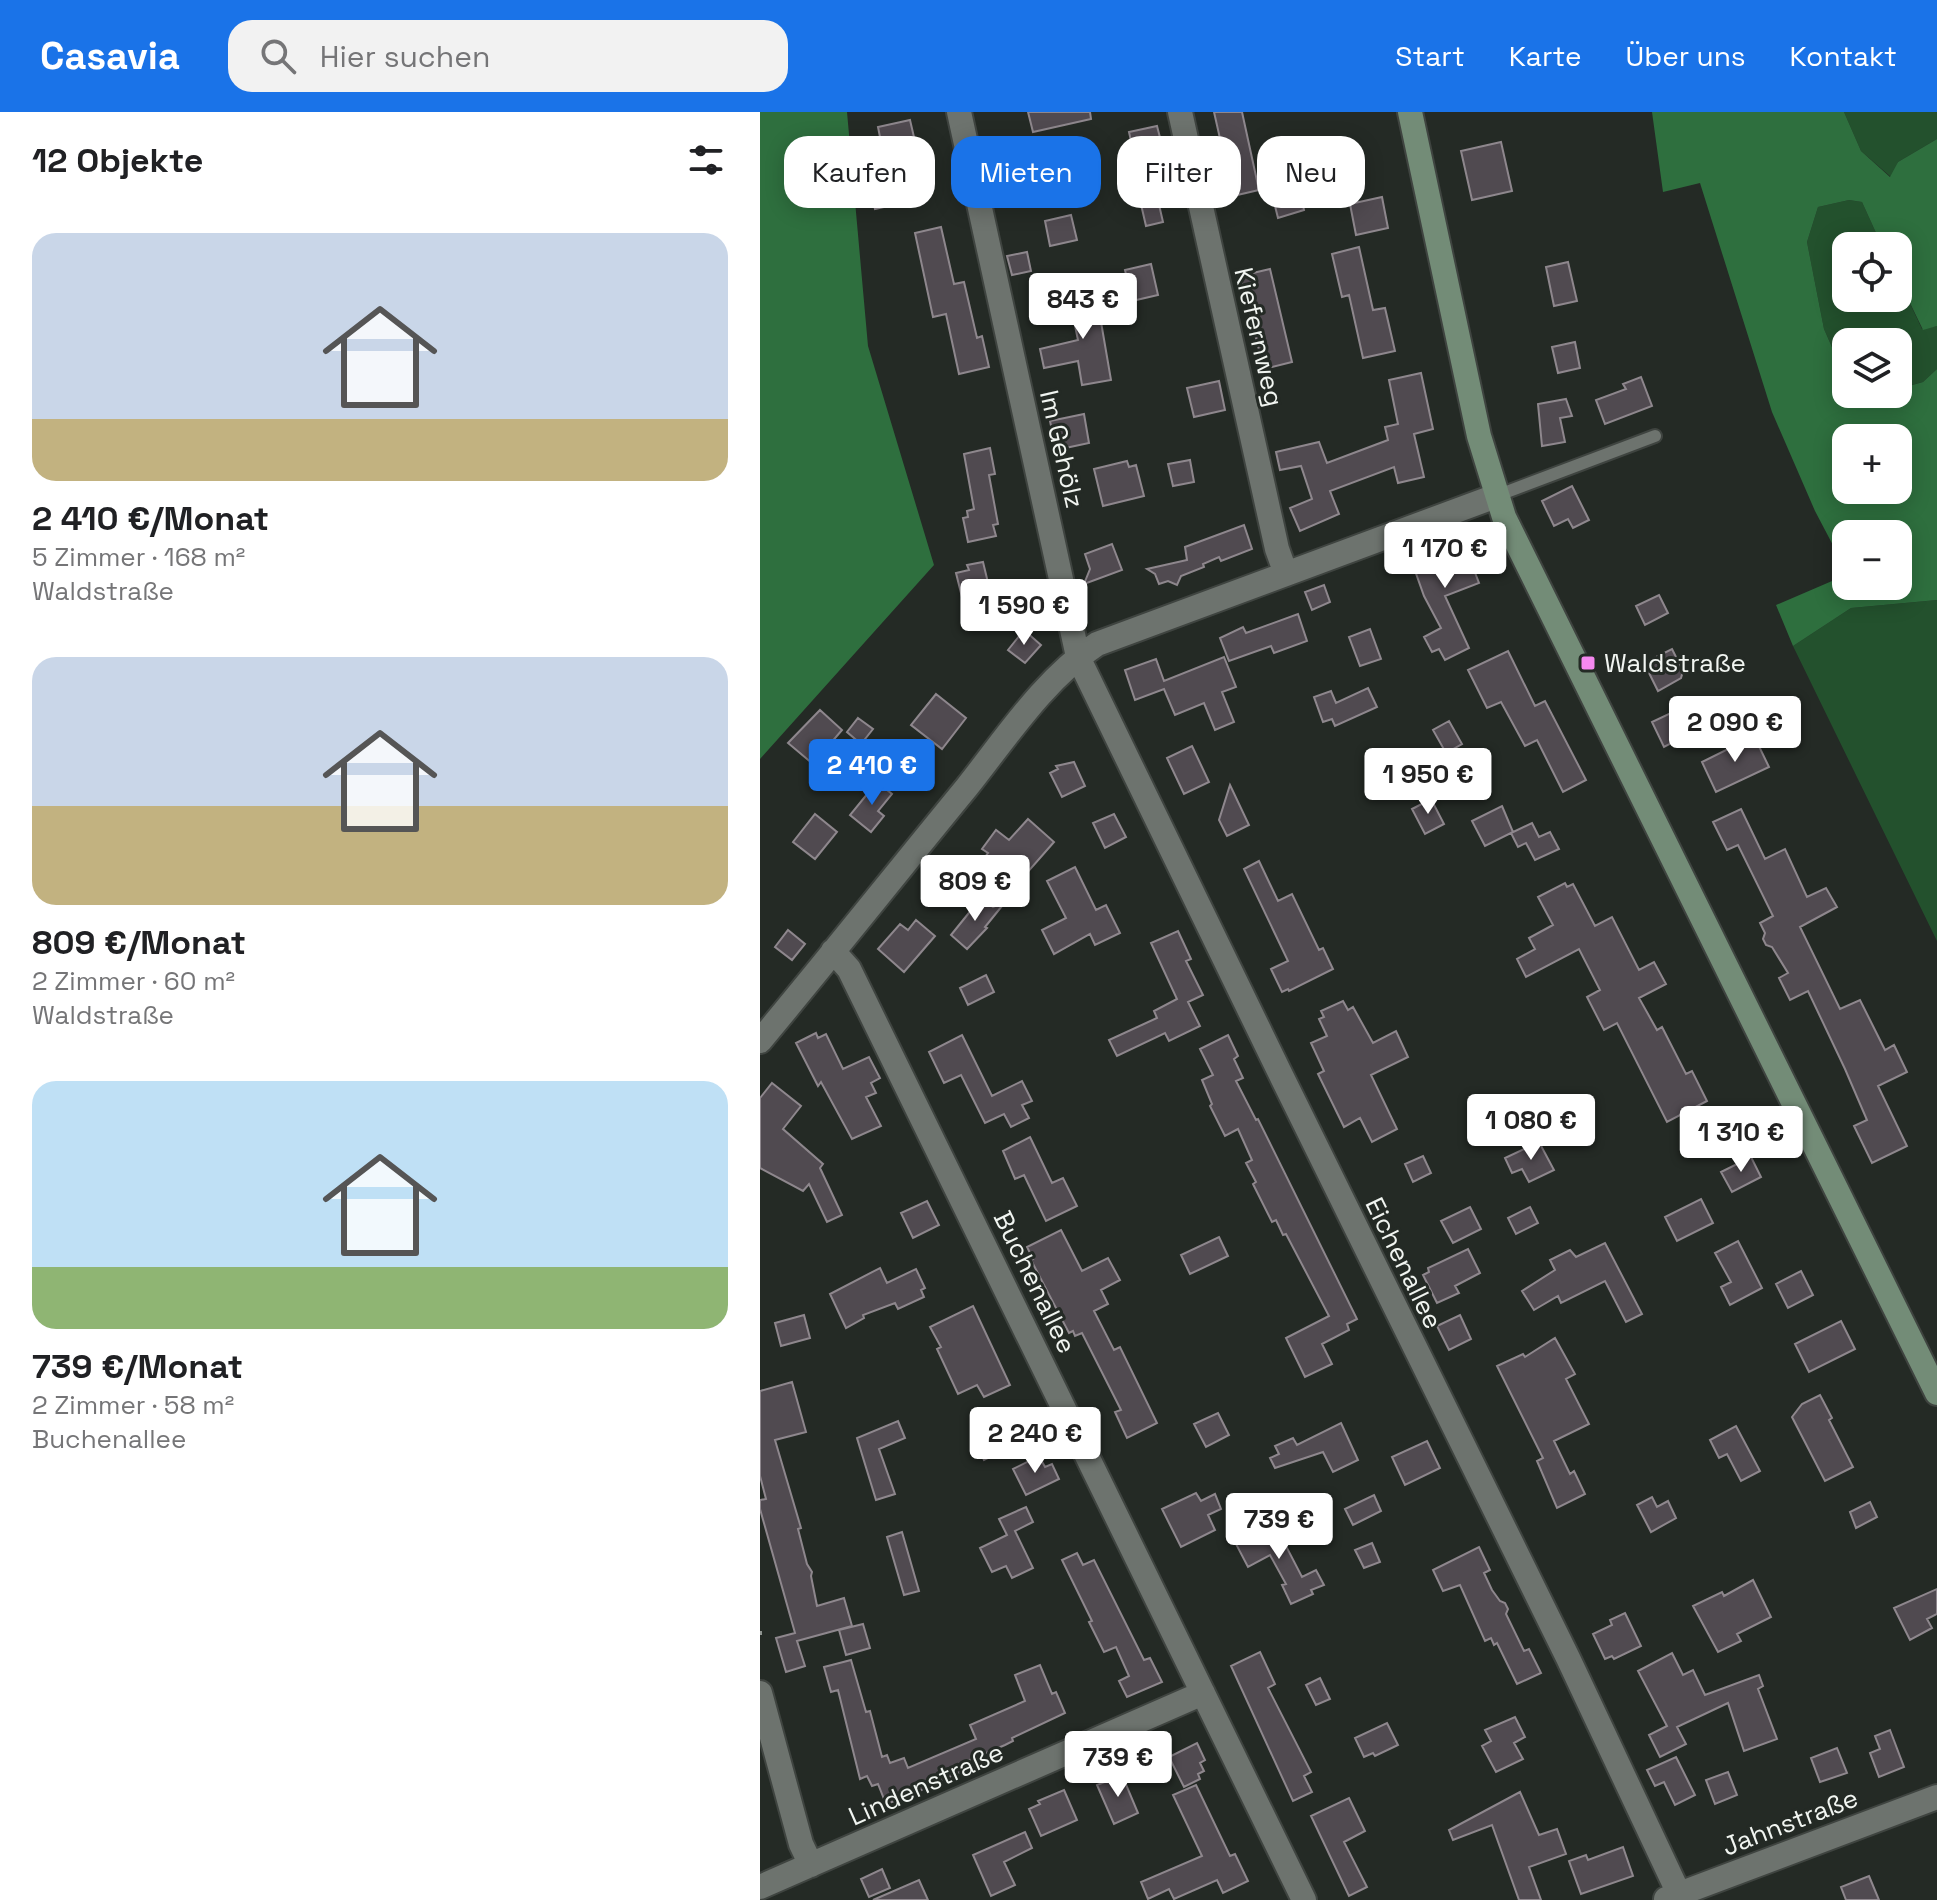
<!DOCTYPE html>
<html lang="de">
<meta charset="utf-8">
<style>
body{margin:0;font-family:"Space Grotesk",sans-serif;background:#f2f2f2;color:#202124;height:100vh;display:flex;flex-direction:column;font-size:30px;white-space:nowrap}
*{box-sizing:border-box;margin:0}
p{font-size:26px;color:#757577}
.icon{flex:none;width:44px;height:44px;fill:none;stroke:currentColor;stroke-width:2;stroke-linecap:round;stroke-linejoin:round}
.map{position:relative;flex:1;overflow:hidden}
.details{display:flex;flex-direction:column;background:#fff;width:760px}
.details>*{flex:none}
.guide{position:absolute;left:24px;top:24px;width:760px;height:72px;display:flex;gap:16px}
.controls{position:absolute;left:1072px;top:120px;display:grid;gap:16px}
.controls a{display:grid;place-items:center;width:80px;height:80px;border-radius:16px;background:#fff;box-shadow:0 4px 20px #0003;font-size:40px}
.price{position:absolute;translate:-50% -68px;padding:0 18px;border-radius:8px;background:#fff;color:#222;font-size:26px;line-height:52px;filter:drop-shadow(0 2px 4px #0008)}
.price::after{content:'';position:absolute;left:50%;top:48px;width:24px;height:18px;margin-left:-12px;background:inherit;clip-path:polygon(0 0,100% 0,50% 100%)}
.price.current{background:#1a73e8;color:#fff}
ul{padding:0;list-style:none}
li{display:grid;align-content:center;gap:16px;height:424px;padding:0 32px}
li span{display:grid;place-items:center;height:248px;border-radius:24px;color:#555}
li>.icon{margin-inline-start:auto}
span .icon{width:144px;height:144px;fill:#fffc;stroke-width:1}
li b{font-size:34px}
h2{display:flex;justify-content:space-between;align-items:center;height:96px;padding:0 32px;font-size:34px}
.chip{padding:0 28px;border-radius:24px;background:#fff;box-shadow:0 4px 20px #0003;font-size:28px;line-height:72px}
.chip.current{background:#1a73e8;color:#fff}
header{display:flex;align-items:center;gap:48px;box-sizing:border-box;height:112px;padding:0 40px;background:#1a73e8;color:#fff}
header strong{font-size:38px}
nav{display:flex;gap:44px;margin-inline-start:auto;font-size:28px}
.search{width:560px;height:72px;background:#f2f2f2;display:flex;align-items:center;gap:20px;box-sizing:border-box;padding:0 28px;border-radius:24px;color:#757577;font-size:30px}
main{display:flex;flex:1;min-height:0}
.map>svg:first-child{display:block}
</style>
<header>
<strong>Casavia</strong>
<div class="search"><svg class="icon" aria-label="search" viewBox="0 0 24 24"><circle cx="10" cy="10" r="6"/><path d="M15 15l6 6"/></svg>Hier suchen</div>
<nav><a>Start</a><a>Karte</a><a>Über uns</a><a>Kontakt</a></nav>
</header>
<main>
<section class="details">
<h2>12 Objekte<svg class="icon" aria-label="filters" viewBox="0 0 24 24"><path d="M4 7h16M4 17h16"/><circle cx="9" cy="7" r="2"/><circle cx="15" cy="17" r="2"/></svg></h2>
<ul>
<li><span style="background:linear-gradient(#c9d6e8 75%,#c2b280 0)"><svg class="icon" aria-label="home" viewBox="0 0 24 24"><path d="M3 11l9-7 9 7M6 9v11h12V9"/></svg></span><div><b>2 410 €/Monat</b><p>5 Zimmer · 168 m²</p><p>Waldstraße</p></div></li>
<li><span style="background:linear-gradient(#c9d6e8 60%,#c2b280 0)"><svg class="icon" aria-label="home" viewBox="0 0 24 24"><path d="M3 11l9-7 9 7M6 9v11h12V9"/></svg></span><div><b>809 €/Monat</b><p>2 Zimmer · 60 m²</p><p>Waldstraße</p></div></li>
<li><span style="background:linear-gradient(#bfe0f5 75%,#8fb573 0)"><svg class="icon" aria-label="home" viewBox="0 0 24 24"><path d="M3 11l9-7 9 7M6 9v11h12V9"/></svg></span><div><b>739 €/Monat</b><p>2 Zimmer · 58 m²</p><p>Buchenallee</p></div></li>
</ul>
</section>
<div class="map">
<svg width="1177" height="1788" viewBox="0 0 1177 1788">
<rect width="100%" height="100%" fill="#242a25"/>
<!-- green -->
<path fill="#23512d" d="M1084,0H1177V27L1138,50L1131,65L1101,39Z
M1089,88L1102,90L1122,134H1086V186H1138V166L1162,217L1177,214V257L1163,270L1138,277V230H1086V267L1064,217L1047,130L1058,95Z
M1177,488V829L1033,534L1091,496Z"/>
<!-- forest -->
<path fill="#2e6f3e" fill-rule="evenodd" d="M0,0H87L108,234L174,453L0,647Z
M892,0H1084L1101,39L1130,65L1138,50L1177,27V214L1163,218L1138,166V134H1122L1102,90L1089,88L1058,95L1047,130L1064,217L1086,267V282H1093L1096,289L1120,282H1138V277L1163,270L1177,257V488L1091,496L1033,534L1016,493L1086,463V474H1138V422H1086V458L1055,399L1012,300L940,71L903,80ZM1086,326H1138V378H1086Z"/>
<!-- building -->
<path fill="#504a50" stroke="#8e878d" stroke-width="2" d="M268,0H330L331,7L273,20Z
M454,0H482L499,78L473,84Z
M150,8L157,38L124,45L118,15Z
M397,14L404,41L375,47L369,20Z
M741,30L752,79L712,88L701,39Z
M567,34L571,51L548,56L544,39Z
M273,39L279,69L250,74L245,45Z
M410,45L414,63L396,67L393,49Z
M146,70L150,89L115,97L110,77Z
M539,72L544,98L518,106L511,78Z
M397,84L403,110L386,114L380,88Z
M622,85L628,116L596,123L590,92Z
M311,103L317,128L290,134L285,109Z
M181,115L194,172L204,170L217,226L222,224L229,255L199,262L186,202L173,205L155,121Z
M599,135L613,198L625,196L635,239L603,246L589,183L582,185L572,142Z
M267,140L271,159L252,163L247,144Z
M808,150L817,189L794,194L786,155Z
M391,152L398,183L372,189L365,158Z
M510,157L532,250L504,257L480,164Z
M335,175L351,268L322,273L318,249L284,256L280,237L318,228L308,180Z
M815,230L820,256L798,261L792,235Z
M661,261L673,317L654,322L664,365L638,371L634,355L570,379L579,402L540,419L530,396L552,387L541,354L520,358L516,340L559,330L567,351L628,328L625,315L638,312L629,268Z
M881,265L892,294L845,312L836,288L866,277L863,272Z
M459,269L465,298L434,305L427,276Z
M806,287L812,304L800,306L805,330L782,334L778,292Z
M324,302L329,331L296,338L290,309Z
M230,336L235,362L229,363L238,412L233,413L236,424L208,430L203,406L208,405L207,399L214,397L204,342Z
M430,348L434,370L413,374L408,352Z
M367,349L369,355L376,353L384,384L343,394L334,357Z
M812,374L829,408L813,416L808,407L794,414L782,389Z
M484,413L492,437L461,449L459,445L443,452L444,455L421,464L417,473L408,469L399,472L395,462L387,457L427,448L425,435Z
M700,422L719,471L685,484L709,536L685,548L679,537L672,540L664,525L681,516L664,484L653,453L658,438Z
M352,432L362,458L324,472L330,457L325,442Z
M223,450L230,479L202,485L196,461L209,458L207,453Z
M564,473L570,490L552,498L545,480Z
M899,483L908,501L885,513L876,494Z
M538,502L547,529L514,541L511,534L469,549L460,526L483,515L486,521Z
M610,517L621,547L600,554L589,525Z
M264,518L281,533L265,551L248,538Z
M912,537L923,559L921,566L898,579L884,551Z
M748,539L775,594L785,589L826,668L803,680L777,628L765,634L741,590L727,596L708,558Z
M464,545L476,575L462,580L474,610L455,618L444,591L415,603L404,577L375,588L365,558L396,547L404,569Z
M608,576L617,595L575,614L572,607L563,610L554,585L571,579L576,591Z
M176,582L206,606L182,637L151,613Z
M60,598L82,618L53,652L28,631Z
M913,600L918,610L924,606L931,621L904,635L892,610Z
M98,606L113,617L101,632L87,620Z
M689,609L702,632L686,641L673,618Z
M994,624L1009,655L956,680L942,650Z
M432,634L449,670L424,682L407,646Z
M314,650L325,674L302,685L290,661L298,657L296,654Z
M117,670L132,682L118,699L124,704L111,720L90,703Z
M470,673L489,713L467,724L459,708Z
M671,687L684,712L665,722L652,697Z
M742,694L753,720L725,734L712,709Z
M981,697L1005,747L1025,737L1047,785L1066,776L1077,795L1040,815L1080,897L1100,888L1125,938L1134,933L1147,960L1118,974L1147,1034L1112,1051L1094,1014L1107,1008L1085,957L1048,879L1030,888L1019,866L1028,861L1012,835L1006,833L1003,827L1005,821L1000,811L1013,804L978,733L967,738L953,710Z
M55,702L77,720L55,747L33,730Z
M354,702L366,725L345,736L333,711Z
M268,707L294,730L266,762L248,749L236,766L219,753L228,741L222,737L236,718L249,728Z
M772,711L779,725L790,720L799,737L775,748L766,731L758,735L751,721Z
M499,749L518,789L532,782L559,838L563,836L573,857L529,879L528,877L522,880L511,857L528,849L484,757Z
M315,755L336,798L346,793L360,821L335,833L330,822L294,842L282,818L306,806L287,769Z
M805,771L807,775L813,772L835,814L852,805L879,858L894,850L906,872L879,886L897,918L902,915L926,962L932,959L947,989L907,1010L857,911L844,918L827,885L840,878L819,837L766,865L757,847L775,837L769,826L793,813L778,785Z
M221,786L233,795L246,789L225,815L227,816L207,837L191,823Z
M156,808L175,824L144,860L118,837L140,812L148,818Z
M28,818L45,832L32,848L15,835Z
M418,819L431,847L426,849L443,883L428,890L440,914L409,929L405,921L357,944L349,928L397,906L394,899L417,887L391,831Z
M226,863L234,880L208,893L200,876Z
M583,889L588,898L593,895L613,931L636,919L648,945L611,963L637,1017L612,1030L600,1006L584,1015L558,962L564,959L551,931L567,924L559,907L564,905L561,899Z
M56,921L58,926L66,922L83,957L109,945L120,966L111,971L116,981L106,985L121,1014L92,1027L61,970L58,974L36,931Z
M202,923L232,984L262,969L272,989L262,993L269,1006L251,1015L244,1002L225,1011L201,963L184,971L169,940Z
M468,923L478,944L474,947L483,966L476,969L496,1008L498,1007L597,1207L587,1212L589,1218L562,1232L572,1252L545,1265L526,1226L569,1204L526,1122L523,1123L516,1108L512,1110L493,1072L496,1070L486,1051L492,1048L478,1017L465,1024L450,994L452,992L442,968L453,963L440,937Z
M12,971L41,994L23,1017L63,1052L60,1056L82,1103L67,1110L49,1072L43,1079L0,1056V986Z
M270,1025L292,1071L303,1066L317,1094L286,1109L264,1063L255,1067L243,1039Z
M779,1030L794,1058L769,1070L762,1057L752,1061L745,1046Z
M663,1044L671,1061L653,1070L645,1052Z
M991,1045L1001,1065L972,1080L961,1060Z
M941,1087L953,1111L917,1129L905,1105Z
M167,1089L179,1113L153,1126L141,1101Z
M710,1095L721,1117L693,1131L681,1109Z
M770,1095L778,1111L756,1122L748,1106Z
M301,1118L322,1159L348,1146L360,1168L341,1178L348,1192L334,1199L354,1238L360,1235L397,1311L367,1326L355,1300L361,1298L322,1221L315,1224L313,1219L309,1221L271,1148L273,1147L267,1135Z
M459,1125L468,1144L430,1162L421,1143Z
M978,1129L1002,1176L970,1193L961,1175L971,1170L955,1141Z
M845,1131L882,1202L866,1210L845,1169L801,1191L798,1184L774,1198L762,1179L795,1158L790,1148L810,1138L816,1145Z
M708,1137L720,1161L695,1174L699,1181L677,1191L663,1163L669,1160L668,1156Z
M120,1156L127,1171L156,1157L165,1176L161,1178L164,1185L138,1197L135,1191L103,1203L104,1206L86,1216L70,1182Z
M1041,1159L1053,1183L1028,1196L1016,1172Z
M213,1194L250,1273L224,1285L217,1273L198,1282L177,1237L181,1235L170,1215Z
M44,1203L50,1226L21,1234L15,1211Z
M700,1203L711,1227L689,1238L677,1214Z
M1081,1209L1095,1237L1049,1260L1035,1232Z
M795,1226L815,1262L806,1267L829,1312L794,1329L810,1362L814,1359L825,1382L797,1396L777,1349L783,1346L737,1254L763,1242L765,1245Z
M32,1270L46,1320L15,1328L41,1416L38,1417L47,1452L52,1460L51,1464L57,1494L84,1486L92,1514L37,1529L45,1554L26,1560L16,1526L35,1521L0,1397V1388L6,1387L0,1364V1279Z
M1060,1283L1072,1306L1069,1308L1093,1355L1065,1369L1032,1305L1042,1292Z
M458,1301L469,1323L446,1335L434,1312Z
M138,1309L145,1326L119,1337L135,1382L116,1388L97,1326Z
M581,1311L598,1348L573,1360L563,1340L515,1356L510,1346L519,1342L515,1334L533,1326L537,1333Z
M239,1313L250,1335L224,1348L213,1326Z
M976,1314L1000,1359L981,1369L967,1342L959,1346L950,1328Z
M667,1329L680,1356L645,1373L632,1345Z
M279,1344L285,1355L292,1352L299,1367L266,1383L253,1357Z
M436,1381L441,1389L455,1382L461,1397L448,1403L455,1418L421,1435L402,1397Z
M614,1383L621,1399L593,1413L585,1397Z
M892,1385L897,1395L908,1389L916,1406L891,1420L877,1393Z
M1110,1390L1117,1405L1096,1416L1090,1400Z
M266,1395L273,1410L255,1419L273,1456L252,1466L246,1454L232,1460L220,1436L247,1423L239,1407Z
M512,1407L542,1465L556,1458L564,1473L551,1478L553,1482L531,1492L522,1473L526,1472L510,1443L488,1455L476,1432L498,1420L496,1415Z
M142,1420L159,1479L144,1483L127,1425Z
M612,1431L620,1450L604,1456L595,1438Z
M719,1435L730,1458L724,1461L732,1478L740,1489L745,1491L748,1497L746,1502L764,1539L769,1537L781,1561L757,1572L737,1531L734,1533L731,1526L725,1529L700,1473L683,1479L673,1458Z
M317,1441L323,1453L334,1448L384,1548L390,1546L402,1570L367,1585L359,1569L369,1564L356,1535L344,1540L329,1510L332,1509L302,1448Z
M993,1468L1011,1505L977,1522L981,1529L958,1540L933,1494L962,1480L964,1484Z
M1177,1477V1502L1167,1507L1172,1516L1150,1528L1134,1496Z
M865,1501L881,1534L854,1547L852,1544L845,1547L833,1522L852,1513L850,1508Z
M103,1512L110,1536L86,1543L79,1518Z
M500,1540L515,1572L508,1576L551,1660L544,1664L552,1680L533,1689L471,1554Z
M912,1541L923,1563L933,1558L945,1583L999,1563L1003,1574L998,1577L1017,1627L984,1639L968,1591L917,1615L926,1632L900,1645L889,1623L907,1614L878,1559Z
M91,1548L106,1600L110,1599L122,1645L127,1643L130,1651L144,1646L148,1656L216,1627L210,1613L265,1589L255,1563L280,1553L292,1582L296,1580L305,1601L252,1626L253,1629L245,1633L200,1652L203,1659L144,1686L126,1692L118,1672L112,1674L107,1664L100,1667L78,1578L71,1580L64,1555Z
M560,1566L570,1587L556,1593L546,1573Z
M755,1605L765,1625L754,1631L763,1647L736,1660L722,1634L731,1629L725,1618Z
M627,1611L638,1633L615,1644L613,1641L604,1645L595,1626Z
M1130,1618L1144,1655L1119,1665L1110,1641L1120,1637L1115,1624Z
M437,1631L445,1648L440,1651L444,1659L438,1662L440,1667L424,1675L409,1645Z
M1077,1636L1087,1661L1060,1670L1051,1646Z
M916,1645L935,1683L915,1693L904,1670L895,1674L887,1658Z
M968,1660L977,1683L955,1692L946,1668Z
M362,1663L378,1701L354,1712L337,1673Z
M436,1673L470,1744L475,1742L488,1769L463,1781L457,1768L414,1787L409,1777L388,1787L381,1770L442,1744L413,1683Z
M304,1678L317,1708L281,1724L269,1697L280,1692L278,1689Z
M760,1680L779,1723L797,1717L806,1742L769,1755L781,1788H759L732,1713L693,1728L689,1718Z
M589,1686L605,1719L584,1730L607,1775L589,1784L551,1704Z
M265,1720L272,1736L244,1750L255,1773L231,1784L213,1743Z
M863,1735L873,1764L821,1782L809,1749L826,1743L828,1748Z
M122,1757L130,1776L109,1785L101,1767Z
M1109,1764L1119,1788H1086L1081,1775Z
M159,1768L168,1788H113Z"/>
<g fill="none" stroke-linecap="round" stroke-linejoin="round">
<!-- lane casing -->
<g stroke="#3f4440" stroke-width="16">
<path id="lane" d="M736,384L895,324"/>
</g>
<!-- street casing -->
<g stroke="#3f4440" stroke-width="28">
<path id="street" d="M199,0L318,545L519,959L808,1546L919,1782
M420,0L517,437L526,462
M73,839L89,857L544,1788
M0,929C70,845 138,759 207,675C246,626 284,567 337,532L736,384
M0,1581L41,1732L51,1753
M0,1775L443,1581
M906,1787L1177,1685"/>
</g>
<!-- secondary casing -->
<g stroke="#3f4440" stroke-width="28">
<path id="secondary" d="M650,0L719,324L744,405L1177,1281"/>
</g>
<!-- path -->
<path stroke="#909591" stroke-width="4" stroke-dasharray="4 4" stroke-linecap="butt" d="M0,1521H2"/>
<!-- lane -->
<use href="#lane" stroke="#6d736e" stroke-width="12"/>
<!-- street -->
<use href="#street" stroke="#6d736e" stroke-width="24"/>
<!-- secondary -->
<use href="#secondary" stroke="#738c77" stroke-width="24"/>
</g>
<!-- markers -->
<rect fill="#f589ef" stroke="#242a25" stroke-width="3" x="820" y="543" width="16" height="16" rx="4"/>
<g text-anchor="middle" stroke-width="6" stroke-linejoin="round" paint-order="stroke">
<!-- street labels -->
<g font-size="26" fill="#f1f5f1" stroke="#242a25">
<text transform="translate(499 225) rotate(77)" y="9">Kiefernweg</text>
<text transform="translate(302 337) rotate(77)" y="9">Im Gehölz</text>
<text transform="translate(644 1151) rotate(64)" y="9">Eichenallee</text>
<text transform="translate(275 1170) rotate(64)" y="9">Buchenallee</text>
<text transform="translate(166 1672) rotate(-24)" y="9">Lindenstraße</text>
<text transform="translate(1030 1710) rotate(-21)" y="9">Jahnstraße</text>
</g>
<!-- poi labels -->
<g font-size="26" fill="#f1f5f1" stroke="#242a25" text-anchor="start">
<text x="844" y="560">Waldstraße</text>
</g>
</g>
</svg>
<div class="controls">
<a><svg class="icon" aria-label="locate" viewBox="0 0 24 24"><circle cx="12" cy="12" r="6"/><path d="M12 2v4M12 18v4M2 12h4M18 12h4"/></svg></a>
<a><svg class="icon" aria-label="layers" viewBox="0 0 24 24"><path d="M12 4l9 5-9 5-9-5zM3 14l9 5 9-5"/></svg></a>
<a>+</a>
<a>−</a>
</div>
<b class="price" style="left:323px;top:229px">843 €</b>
<b class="price" style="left:685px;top:478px">1 170 €</b>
<b class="price" style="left:264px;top:535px">1 590 €</b>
<b class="price" style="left:975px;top:652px">2 090 €</b>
<b class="price current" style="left:112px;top:695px">2 410 €</b>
<b class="price" style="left:668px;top:704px">1 950 €</b>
<b class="price" style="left:215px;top:811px">809 €</b>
<b class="price" style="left:771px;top:1050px">1 080 €</b>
<b class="price" style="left:981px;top:1062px">1 310 €</b>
<b class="price" style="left:275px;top:1363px">2 240 €</b>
<b class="price" style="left:519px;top:1449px">739 €</b>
<b class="price" style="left:358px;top:1687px">739 €</b>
<div class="guide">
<a class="chip">Kaufen</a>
<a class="chip current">Mieten</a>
<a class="chip">Filter</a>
<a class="chip">Neu</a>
</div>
</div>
</main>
